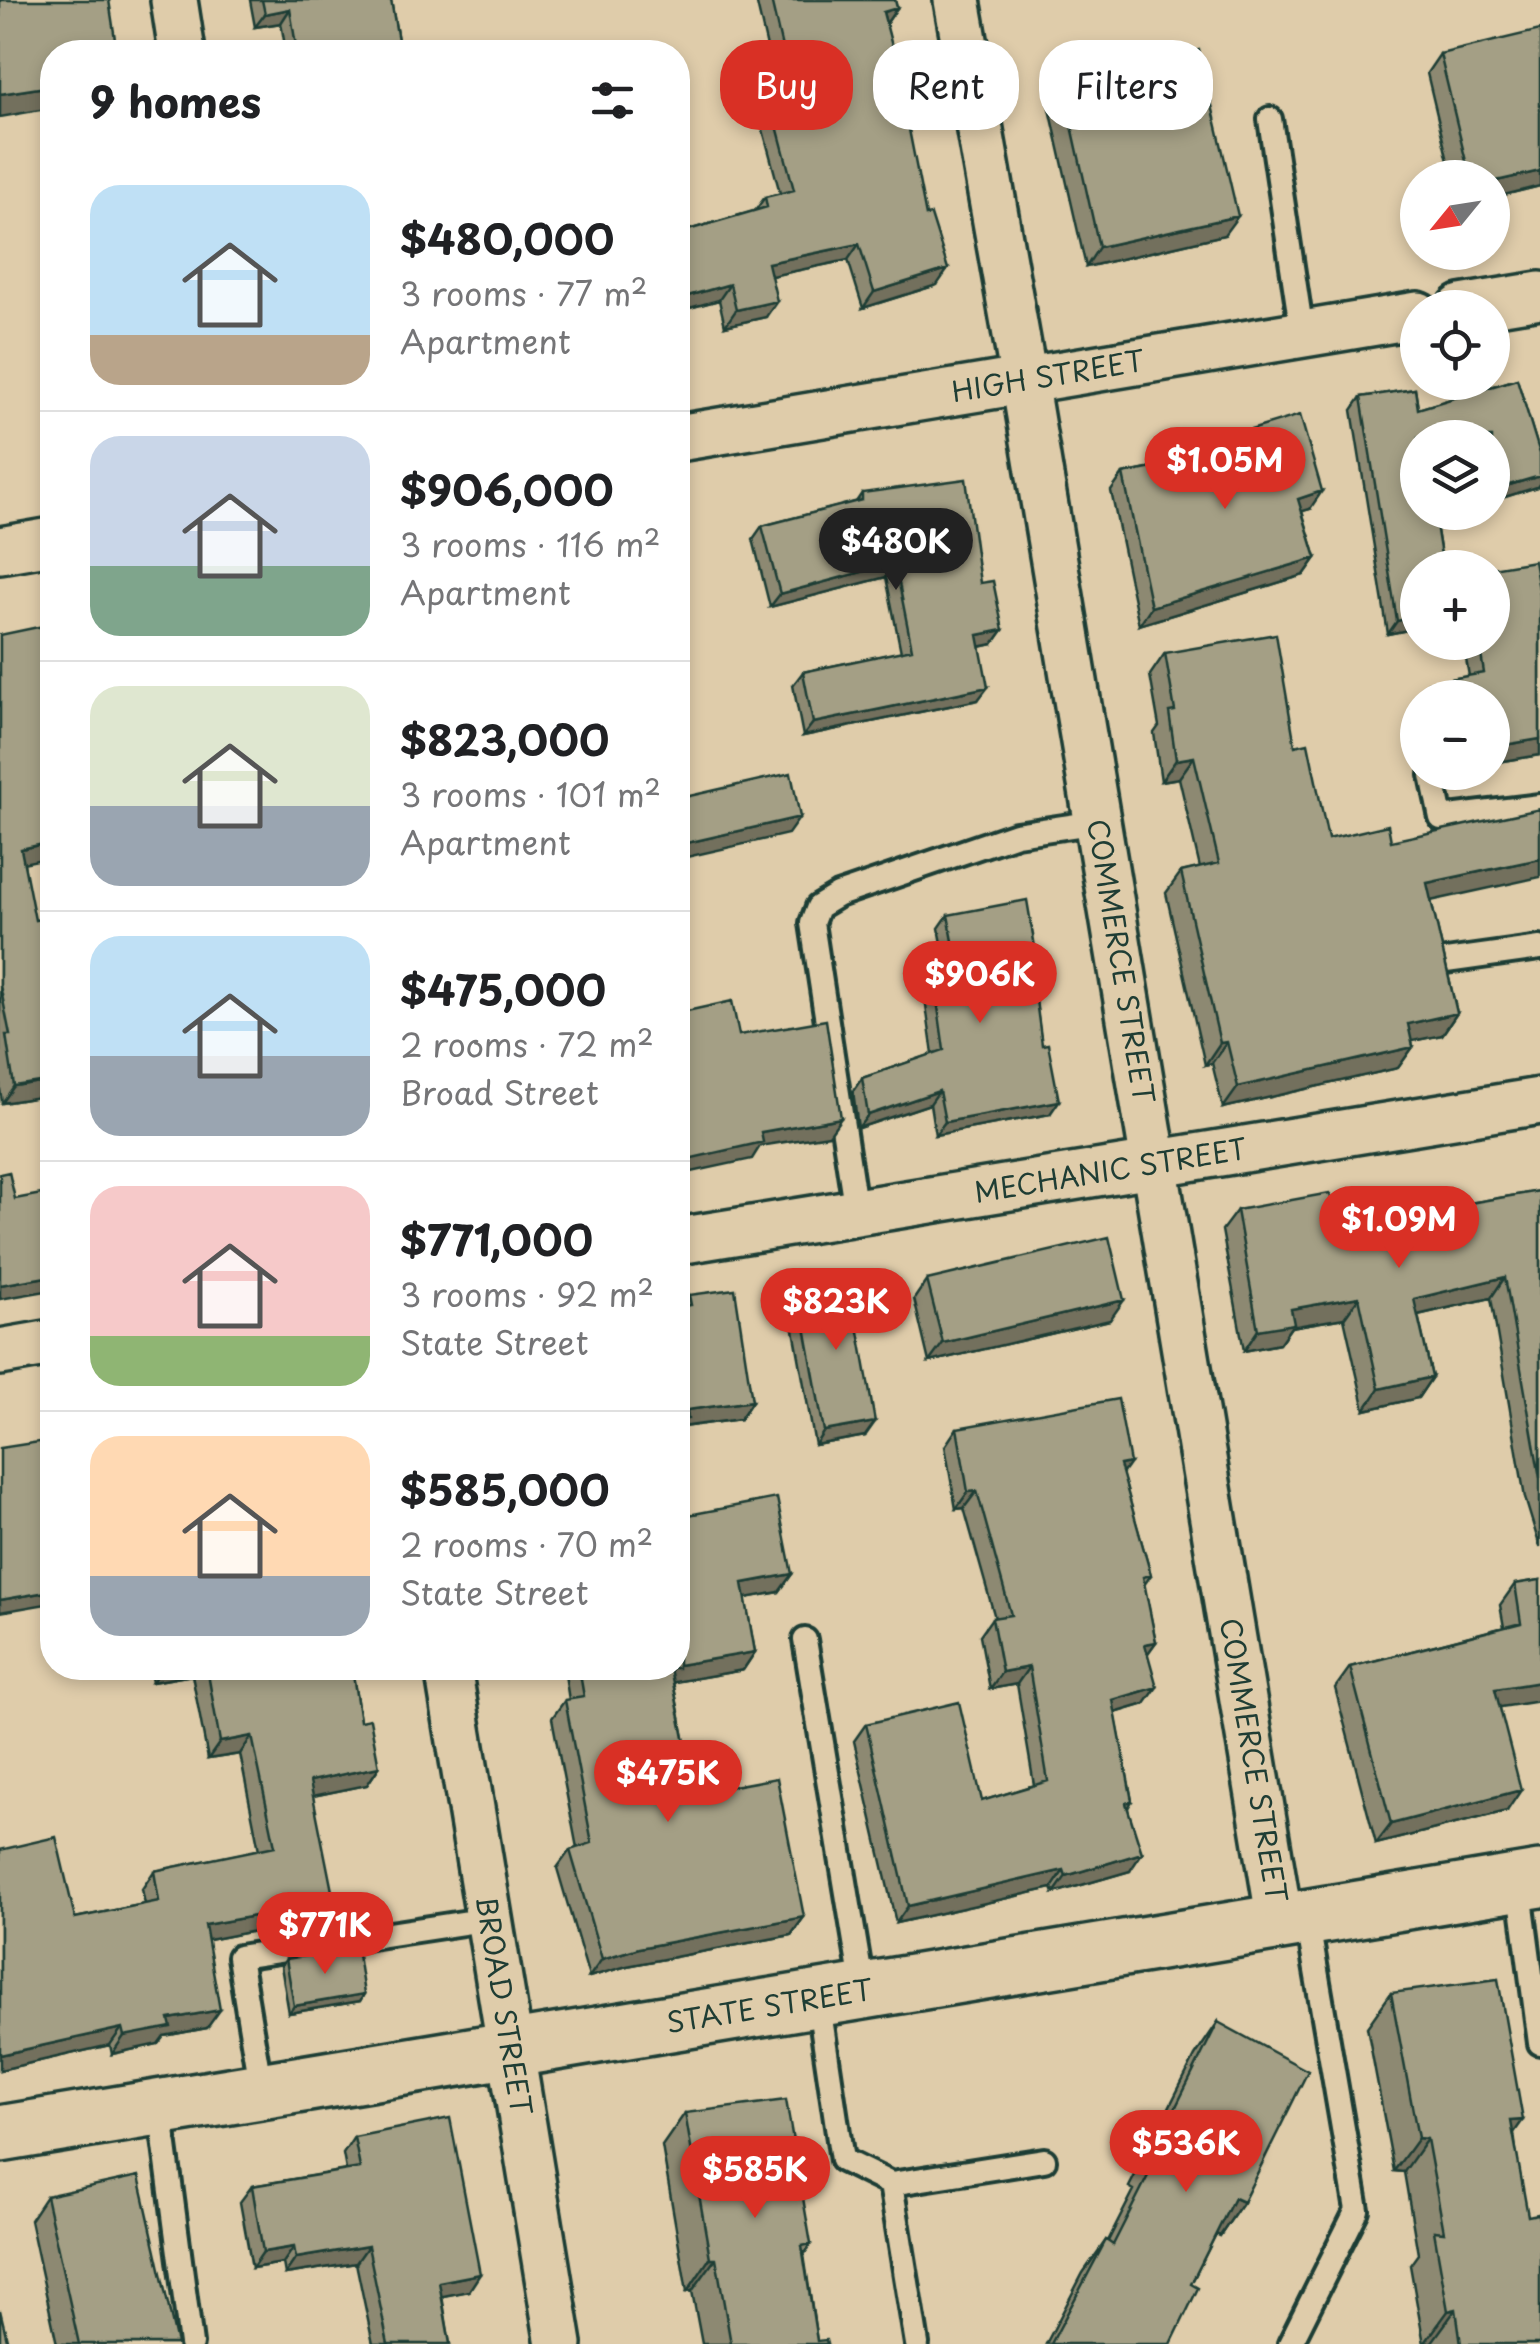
<!DOCTYPE html>
<meta charset="utf-8">
<style>
body{margin:0;font-family:"Playpen Sans",sans-serif;background:#f2f2f2;color:#202124;height:100vh;display:flex;flex-direction:column;font-size:38px;white-space:nowrap}
*{box-sizing:border-box;margin:0}
p{font-size:32px;color:#757577}
.icon{flex:none;width:55px;height:55px;fill:none;stroke:currentColor;stroke-width:2;stroke-linecap:round;stroke-linejoin:round}
.map{position:relative;flex:1;overflow:hidden}
.sheet{position:absolute;left:40px;top:40px;width:650px;height:1640px;display:flex;flex-direction:column;background:#fff;border-radius:40px;box-shadow:0 5px 15px #0003}
.sheet>*{flex:none}
.hud{position:absolute;left:720px;top:40px;width:670px;height:90px;display:flex;gap:20px}
.needle{width:65px;rotate:240deg}
.controls{position:absolute;left:1400px;top:160px;display:grid;gap:20px}
.controls a{display:grid;place-items:center;width:110px;height:110px;border-radius:50%;background:#fff;box-shadow:0 5px 15px #0003;font-size:50px}
.price{position:absolute;translate:-50% -85px;padding:0 22px;border-radius:35px;background:#d93025;color:#fff;font-size:32px;line-height:65px;filter:drop-shadow(0 2px 5px #0008)}
.price::after{content:'';position:absolute;left:50%;top:60px;width:30px;height:22px;margin-left:-15px;background:inherit;clip-path:polygon(0 0,100% 0,50% 100%)}
.price.selected{background:#222;color:#fff}
ul{padding:0;list-style:none}
li{display:flex;align-items:center;gap:30px;height:250px;padding:0 50px}
li+li{border-top:2px solid #e0e0e0}
li span{display:grid;place-items:center;flex:none;width:280px;height:200px;border-radius:30px;color:#555}
li>.icon{margin-inline-start:auto}
span .icon{width:120px;height:120px;fill:#fffc;stroke-width:1}
li b{font-size:42px}
h2{display:flex;justify-content:space-between;align-items:center;height:120px;padding:0 50px;font-size:42px}
.pill{padding:0 35px;border-radius:40px;background:#fff;box-shadow:0 5px 15px #0003;font-size:35px;line-height:90px}
.pill.selected{background:#d93025;color:#fff}
.map>svg:first-child{display:block}
</style>
<div class="map">
<svg width="1540" height="2344" viewBox="0 0 1540 2344">
<rect width="100%" height="100%" fill="#dfccaa"/>
<filter id="ink" filterUnits="userSpaceOnUse"><feTurbulence type="fractalNoise" baseFrequency=".01" numOctaves="2"/><feDisplacementMap in="SourceGraphic" scale="20" xChannelSelector="R" yChannelSelector="G"/><feConvolveMatrix kernelMatrix="1 2 1 2 8 2 1 2 1" color-interpolation-filters="sRGB"/></filter>
<g filter="url(#ink)">
<g fill="none" stroke-linecap="round" stroke-linejoin="round">
<!-- service casing -->
<g stroke="#1f3d34" stroke-width="30">
<path id="service" d="M1270,119L1302,333
M1432,775L1441,818L1540,806
M1446,961L1540,948
M856,1212L812,923L818,907L838,895L1016,834L1098,822
M805,1640L863,1990
M1519,1883L1540,2043
M818,1998L842,2160L891,2184L917,2344
M261,2090L239,1957L489,1919
M160,2108L191,2344
M891,2184L1044,2160
M1290,2344L1357,2210L1307,1918"/>
</g>
<!-- minor casing -->
<g stroke="#1f3d34" stroke-width="52">
<g id="minor">
<path d="M174,0L182,52"/>
<path id="s1" d="M957,0L1024,380L1280,1922"/>
<path d="M1461,308L1540,295"/>
<path id="s2" d="M678,438L1418,315"/>
<path d="M0,550L52,541"/>
<path id="s3" d="M678,1241L1540,1101"/>
<path d="M0,1352L52,1343"/>
<path id="s4" d="M448,1668L559,2344"/>
</g>
</g>
<!-- tertiary casing -->
<g stroke="#1f3d34" stroke-width="62">
<g id="tertiary">
<path id="s5" d="M0,2134L1540,1879"/>
</g>
</g>
<!-- service -->
<use href="#service" stroke="#dfccaa" stroke-width="22"/>
<!-- minor -->
<use href="#minor" stroke="#dfccaa" stroke-width="45"/>
<!-- tertiary -->
<use href="#tertiary" stroke="#dfccaa" stroke-width="55"/>
</g>
<!-- wall -->
<path fill="#8d8972" stroke="#1f3d34" stroke-width="2.5" d="M250,0H391L400,52H286L281,23L255,27Z
M756,0H895L897,8L886,24L904,107L937,285L863,308L848,260L771,276L766,317L725,326L719,300L678,311V233L755,211L765,197L780,193L756,104L767,88L776,86Z
M1440,54L1540,186L1492,198V178H1452L1427,73Z
M1062,81L1224,235L1086,267L1048,100Z
M1517,379L1540,454V483L1537,487L1492,501V438H1418V512H1454L1435,518L1443,568H1418V628L1388,634L1352,410L1361,397L1415,389L1418,409Z
M1208,443L1310,509L1302,511L1316,558L1304,575L1139,625L1111,491L1123,474L1197,459Z
M862,493L980,583L1003,630L993,644L980,647L978,700L803,736L793,685L803,672L901,652L886,577L770,607L753,539L762,526L856,502Z
M1540,595V755L1492,763V698H1418L1428,683L1469,676L1463,642H1492Z
M0,635L24,863L52,1095L2,1103L0,1089Z
M1165,653L1295,746L1328,839L1391,841L1431,901L1457,1013L1442,1035L1412,1041L1413,1047L1398,1068L1223,1108L1212,1063L1205,1065L1166,893L1181,872L1200,868L1179,778L1161,781L1154,733L1159,726L1150,675Z
M948,915L1030,954L1050,1114L935,1135L930,1104L858,1128L853,1091L862,1078L933,1054L923,984L933,971L947,969L939,928Z
M1540,1191V1547L1525,1498L1491,1298L1418,1315L1432,1377L1418,1398L1365,1410L1344,1318L1291,1327L1279,1344L1244,1351L1222,1230L1237,1210L1335,1217L1452,1206Z
M927,1280L1110,1320L929,1362L914,1299Z
M797,1283L865,1436L815,1445L788,1297Z
M689,1295L752,1401L740,1419L682,1427L681,1306Z
M957,1428L1122,1474L1151,1575L1144,1585L1156,1642L1147,1654L1145,1704L1115,1713L1132,1801L1128,1808L1130,1871L1054,1893L1052,1888L896,1923L854,1741L866,1724L982,1801L1034,1785L1017,1684L990,1689L980,1635L992,1618H995L964,1508L956,1509L945,1446Z
M678,1517L792,1574L779,1592L745,1598L755,1652L743,1670L673,1682L695,1793L804,1917L791,1935L627,1966L589,1977L557,1868L570,1850L577,1848L552,1718L565,1700H569L564,1668H678Z
M1540,1580L1500,1707L1507,1811L1376,1844L1335,1688L1350,1667L1504,1627L1500,1605L1515,1584Z
M149,1668H352L360,1721L379,1767L367,1785L313,1796L324,1929L276,1936L275,1927L208,1940L207,2028L164,2036L158,2044L112,2054L110,2045L0,2070V1850L75,1918L145,1904L142,1889L154,1871L259,1850L240,1754L208,1759L192,1675L152,1682Z
M286,1959L364,1994L360,2001L289,2013L281,1966Z
M1391,1993L1514,2133L1540,2344H1432V2342L1424,2344L1410,2265L1418,2254L1404,2172L1394,2171L1367,2027Z
M1218,2022L1243,2202L1220,2236L1216,2234L1191,2284L1171,2344H1046L1083,2273L1106,2240L1108,2241L1134,2190L1129,2187L1195,2056Z
M685,2113L811,2244L804,2255L817,2341L827,2344H702L692,2291L687,2292L662,2146Z
M354,2137L469,2291L442,2296L450,2344H373L356,2263L285,2274L283,2263L252,2268L240,2202L252,2186L346,2170L343,2154Z
M46,2196L177,2344H57L30,2220Z"/>
<!-- shaded-wall -->
<path fill="#736f5d" stroke="#1f3d34" stroke-width="2.5" d="M897,8L886,24L883,12Z
M290,9L281,23L255,27L265,14Z
M52,86V108L0,117V94Z
M1540,171V186L1492,198V182Z
M1238,216L1224,235L1086,267L1099,247Z
M859,244L848,260L757,279L768,263Z
M948,269L937,285L863,308L874,292Z
M730,284L719,300L678,311V306L684,297Z
M777,301L766,317L725,326L736,310Z
M1540,476V483L1537,487L1492,501V490Z
M1322,491L1310,509L1286,516L1298,499Z
M1430,512H1454L1424,521Z
M1316,558L1304,575L1139,625L1151,607Z
M895,563L886,577L770,607L780,594Z
M1418,616V628L1388,634L1397,621Z
M1003,630L993,644L968,649L978,635Z
M988,687L978,700L803,736L813,723Z
M1540,739V755L1492,763V747Z
M1194,757L1179,778L1161,781L1176,760Z
M800,817L788,834L678,859V845Z
M52,842V857L9,866L21,849Z
M1540,859V877L1412,905L1427,883Z
M1457,1013L1442,1035L1393,1045L1408,1024Z
M1227,1042L1212,1063L1205,1065L1220,1043Z
M1413,1047L1398,1068L1223,1108L1238,1087Z
M52,1080V1095L2,1103L14,1086Z
M939,1091L930,1104L858,1128L868,1115Z
M1059,1101L1050,1114L935,1135L945,1122Z
M841,1118L829,1135L760,1146L752,1159L678,1175L679,1161L761,1132Z
M52,1276V1290L0,1299V1285Z
M1505,1277L1491,1298L1400,1319L1414,1299Z
M1359,1297L1344,1318L1291,1327L1279,1344L1244,1351L1258,1330L1291,1309Z
M1124,1300L1110,1320L929,1362L943,1343Z
M1432,1377L1418,1398L1365,1410L1379,1389Z
M752,1401L740,1419L682,1427L678,1434V1420L687,1410Z
M875,1422L865,1436L815,1445L824,1431Z
M1130,1463L1118,1480L1120,1465Z
M977,1491L964,1508L956,1509L968,1492Z
M792,1574L779,1592L730,1601L743,1583Z
M52,1591V1603L0,1612V1600Z
M1156,1642L1144,1659L1145,1644Z
M755,1652L743,1670L658,1685L670,1668H678V1665Z
M1029,1667L1017,1684L990,1689L1002,1672Z
M162,1668H197L192,1675L152,1682Z
M1540,1682V1701L1481,1710L1495,1689Z
M1157,1687L1145,1704L1101,1717L1113,1700Z
M252,1736L240,1754L208,1759L220,1742Z
M379,1767L367,1785L298,1799L310,1781Z
M1521,1790L1507,1811L1376,1844L1391,1824Z
M1142,1853L1130,1871L1054,1893L1066,1876Z
M1064,1870L1052,1888L896,1923L908,1906Z
M287,1910L275,1927L193,1943L205,1925Z
M336,1911L324,1929L276,1936L289,1919Z
M804,1917L791,1935L627,1966L589,1977L602,1959L639,1948Z
M364,1994L360,2001L289,2013L294,2006Z
M220,2010L207,2028L164,2036L158,2044L112,2054L124,2036L169,2019Z
M122,2028L110,2045L0,2070V2055Z
M1523,2120L1499,2154L1511,2121Z
M1418,2138L1427,2139L1404,2172L1394,2171Z
M1234,2198L1243,2202L1220,2236L1211,2232Z
M368,2246L356,2263L285,2274L296,2258Z
M294,2247L283,2263L252,2268L263,2252Z
M710,2258H716L692,2291L687,2292Z
M480,2274L469,2291L428,2299L439,2282Z
M1456,2309L1432,2342L1424,2344L1448,2311Z"/>
<!-- building -->
<path fill="#a49f85" stroke="#1f3d34" stroke-width="2.5" d="M0,0H109L117,52H52V86L0,94Z
M262,0H391L400,52H297L290,9L265,14Z
M771,0H895L897,8L883,12L907,103L904,104L926,216L931,215L948,269L874,292L859,244L768,263L777,301L736,310L730,284L684,297L683,293L678,294V233L767,207L765,197L794,190L767,88L790,82Z
M1540,30V171L1492,182V178H1470L1440,54Z
M1199,50L1238,216L1099,247L1062,81Z
M1517,379L1540,454V476L1492,490V438H1418V512H1434L1443,568H1418V616L1397,621L1361,397L1415,389L1418,409Z
M1300,415L1322,491L1298,499L1316,558L1151,607L1123,474L1212,456L1208,443Z
M966,479L980,583L993,581L1003,630L978,635L988,687L813,723L803,672L912,649L895,563L780,594L762,526L862,500V493Z
M1534,561L1540,595V739L1492,747V698H1431L1428,683L1484,673L1479,642H1492V568Z
M43,626L45,636L52,633V842L21,849L35,920L52,917V1080L14,1086L6,1035H10L0,985V635Z
M1276,634L1295,746L1308,743L1328,839L1388,825L1391,841L1540,809V859L1427,883L1457,1013L1408,1024L1413,1047L1238,1087L1227,1042L1220,1043L1181,872L1219,863L1194,757L1176,760L1169,712L1175,711L1165,653Z
M678,762L685,797L791,773L800,817L678,845Z
M1027,900L1035,947L1029,948L1042,1045L1048,1044L1059,1101L945,1122L939,1091L868,1115L862,1078L944,1050L933,971L958,967L948,915Z
M732,1001L739,1035L826,1020L841,1118L761,1132L763,1142L679,1161L678,1013Z
M9,1172L15,1199L52,1192V1276L0,1285V1174Z
M1540,1191V1478L1505,1277L1414,1299L1432,1377L1379,1389L1359,1297L1291,1309L1294,1324L1258,1330L1237,1210L1330,1193L1335,1217L1448,1192L1452,1206Z
M1109,1237L1124,1300L943,1343L927,1280Z
M849,1275L875,1422L824,1431L797,1283Z
M735,1289L752,1401L687,1410L688,1419L678,1420V1307L691,1305L689,1295Z
M1118,1399L1130,1463L1120,1465L1151,1575L1143,1577L1156,1642L1145,1644L1157,1687L1113,1700L1132,1801L1126,1803L1142,1853L1066,1876L1064,1870L908,1906L866,1724L959,1702L982,1801L1048,1781L1029,1667L1002,1672L992,1618L1011,1615L977,1491L968,1492L957,1428Z
M52,1440V1591L0,1600V1448Z
M777,1498L792,1574L743,1583L755,1652L678,1665V1517Z
M1540,1580V1682L1495,1689L1521,1790L1391,1824L1350,1667L1521,1623L1515,1584Z
M207,1668H352L360,1721L370,1719L379,1767L310,1781L336,1911L289,1919L287,1910L205,1925L220,2010L169,2019L171,2027L124,2036L122,2028L0,2055V1850L56,1837L75,1918L159,1901L154,1871L275,1846L252,1736L220,1742Z
M579,1668H670L695,1793L777,1778L804,1917L639,1948L602,1959L570,1850L592,1843L565,1700L584,1697Z
M357,1948L364,1994L294,2006L286,1959Z
M1498,1979L1523,2120L1511,2121L1528,2216L1538,2214L1540,2223V2344H1461L1456,2309L1448,2311L1434,2231L1444,2232L1427,2139L1418,2138L1391,1993Z
M1218,2022L1308,2071L1243,2202L1234,2198L1191,2284L1198,2288L1171,2344H1051L1106,2240L1113,2245L1158,2156L1153,2153Z
M786,2100L811,2244L802,2246L817,2341L826,2340L827,2344H731L716,2258H710L685,2113Z
M450,2118L480,2274L439,2282L450,2344H388L368,2246L296,2258L294,2247L263,2252L252,2186L360,2168L354,2137Z
M139,2176L177,2344H79L46,2196Z
M0,2310L8,2344H0Z"/>
</g>
<g text-anchor="middle" stroke-width="8" stroke-linejoin="round" paint-order="stroke">
<!-- street labels -->
<g font-size="28" fill="#1f3d34" stroke="#dfccaa">
<text dy="10" stroke="none"><textPath href="#s2" startOffset="375">HIGH STREET</textPath></text>
<text dy="10" stroke="none"><textPath href="#s1" startOffset="975">COMMERCE STREET</textPath></text>
<text dy="10" stroke="none"><textPath href="#s3" startOffset="438">MECHANIC STREET</textPath></text>
<text dy="10" stroke="none"><textPath href="#s1" startOffset="1785">COMMERCE STREET</textPath></text>
<text dy="10" stroke="none"><textPath href="#s4" startOffset="342">BROAD STREET</textPath></text>
<text dy="10" stroke="none"><textPath href="#s5" startOffset="780">STATE STREET</textPath></text>
</g>
</g>
</svg>
<div class="controls">
<a><svg class="needle" viewBox="-14 -14 28 28"><path d="M0-13l5 13h-10z" fill="#e53935"/><path d="M0 13l5-13h-10z" fill="#757577"/></svg></a>
<a><svg class="icon" aria-label="locate" viewBox="0 0 24 24"><circle cx="12" cy="12" r="6"/><path d="M12 2v4M12 18v4M2 12h4M18 12h4"/></svg></a>
<a><svg class="icon" aria-label="layers" viewBox="0 0 24 24"><path d="M12 4l9 5-9 5-9-5zM3 14l9 5 9-5"/></svg></a>
<a>+</a>
<a>−</a>
</div>
<b class="price" style="left:1225px;top:512px">$1.05M</b>
<b class="price selected" style="left:896px;top:593px">$480K</b>
<b class="price" style="left:980px;top:1026px">$906K</b>
<b class="price" style="left:1399px;top:1271px">$1.09M</b>
<b class="price" style="left:836px;top:1353px">$823K</b>
<b class="price" style="left:668px;top:1825px">$475K</b>
<b class="price" style="left:325px;top:1977px">$771K</b>
<b class="price" style="left:1186px;top:2195px">$536K</b>
<b class="price" style="left:755px;top:2221px">$585K</b>
<div class="hud">
<a class="pill selected">Buy</a>
<a class="pill">Rent</a>
<a class="pill">Filters</a>
</div>
<section class="sheet">
<h2>9 homes<svg class="icon" aria-label="filters" viewBox="0 0 24 24"><path d="M4 7h16M4 17h16"/><circle cx="9" cy="7" r="2"/><circle cx="15" cy="17" r="2"/></svg></h2>
<ul>
<li><span style="background:linear-gradient(#bfe0f5 75%,#b9a48a 0)"><svg class="icon" aria-label="home" viewBox="0 0 24 24"><path d="M3 11l9-7 9 7M6 9v11h12V9"/></svg></span><div><b>$480,000</b><p>3 rooms · 77 m²</p><p>Apartment</p></div></li>
<li><span style="background:linear-gradient(#c9d6e8 65%,#7fa58c 0)"><svg class="icon" aria-label="home" viewBox="0 0 24 24"><path d="M3 11l9-7 9 7M6 9v11h12V9"/></svg></span><div><b>$906,000</b><p>3 rooms · 116 m²</p><p>Apartment</p></div></li>
<li><span style="background:linear-gradient(#dfe7d0 60%,#9aa5b1 0)"><svg class="icon" aria-label="home" viewBox="0 0 24 24"><path d="M3 11l9-7 9 7M6 9v11h12V9"/></svg></span><div><b>$823,000</b><p>3 rooms · 101 m²</p><p>Apartment</p></div></li>
<li><span style="background:linear-gradient(#bfe0f5 60%,#9aa5b1 0)"><svg class="icon" aria-label="home" viewBox="0 0 24 24"><path d="M3 11l9-7 9 7M6 9v11h12V9"/></svg></span><div><b>$475,000</b><p>2 rooms · 72 m²</p><p>Broad Street</p></div></li>
<li><span style="background:linear-gradient(#f6c9c9 75%,#8fb573 0)"><svg class="icon" aria-label="home" viewBox="0 0 24 24"><path d="M3 11l9-7 9 7M6 9v11h12V9"/></svg></span><div><b>$771,000</b><p>3 rooms · 92 m²</p><p>State Street</p></div></li>
<li><span style="background:linear-gradient(#ffd9b3 70%,#9aa5b1 0)"><svg class="icon" aria-label="home" viewBox="0 0 24 24"><path d="M3 11l9-7 9 7M6 9v11h12V9"/></svg></span><div><b>$585,000</b><p>2 rooms · 70 m²</p><p>State Street</p></div></li>
</ul>
</section>
</div>
